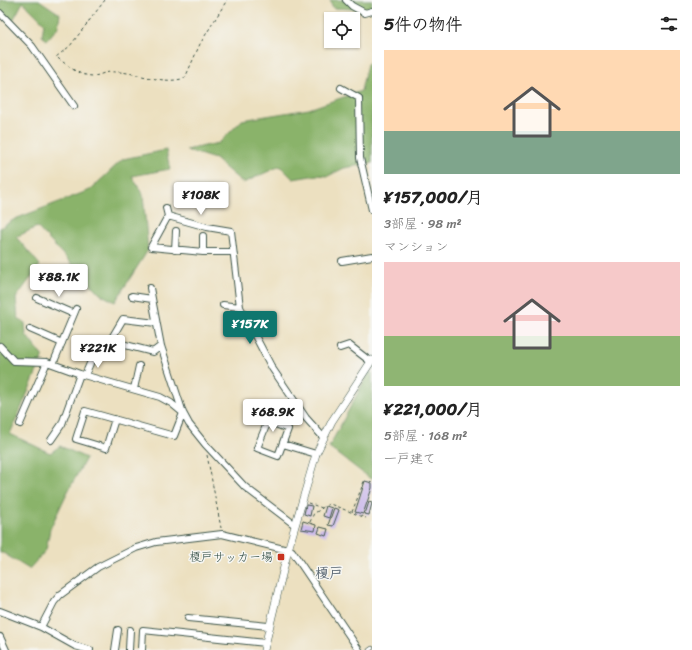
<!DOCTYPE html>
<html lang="ja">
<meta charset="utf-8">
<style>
body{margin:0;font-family:Sriracha,"Klee One",sans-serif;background:#f2f2f2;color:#222;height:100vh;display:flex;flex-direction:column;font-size:15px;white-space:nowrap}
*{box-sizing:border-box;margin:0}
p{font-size:13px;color:#767676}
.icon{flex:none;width:22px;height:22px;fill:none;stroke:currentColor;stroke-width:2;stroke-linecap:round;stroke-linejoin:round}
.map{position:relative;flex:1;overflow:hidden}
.sheet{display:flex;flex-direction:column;background:#fff;width:320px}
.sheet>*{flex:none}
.tools{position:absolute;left:324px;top:12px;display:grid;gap:8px}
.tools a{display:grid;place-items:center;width:36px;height:36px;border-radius:0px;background:#fff;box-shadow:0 1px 3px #0004;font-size:20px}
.price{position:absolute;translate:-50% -34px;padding:0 9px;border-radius:4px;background:#fff;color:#222;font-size:13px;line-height:26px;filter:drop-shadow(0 1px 2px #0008)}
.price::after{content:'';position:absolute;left:50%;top:24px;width:12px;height:9px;margin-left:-6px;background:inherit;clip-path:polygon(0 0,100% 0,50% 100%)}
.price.selected{background:#0f766e;color:#fff}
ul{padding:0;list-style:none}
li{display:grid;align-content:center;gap:8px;height:212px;padding:0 12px}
li span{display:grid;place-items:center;height:124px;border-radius:0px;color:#555}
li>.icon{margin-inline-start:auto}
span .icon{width:72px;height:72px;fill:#fffc;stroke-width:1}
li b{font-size:17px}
h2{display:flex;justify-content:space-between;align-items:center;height:48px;padding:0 12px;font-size:17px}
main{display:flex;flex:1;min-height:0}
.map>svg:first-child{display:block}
</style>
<main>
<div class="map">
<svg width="372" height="650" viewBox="0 0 372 650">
<rect width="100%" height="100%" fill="#f6f6f2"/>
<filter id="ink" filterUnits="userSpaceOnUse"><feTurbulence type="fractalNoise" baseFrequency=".025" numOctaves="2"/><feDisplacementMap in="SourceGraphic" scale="8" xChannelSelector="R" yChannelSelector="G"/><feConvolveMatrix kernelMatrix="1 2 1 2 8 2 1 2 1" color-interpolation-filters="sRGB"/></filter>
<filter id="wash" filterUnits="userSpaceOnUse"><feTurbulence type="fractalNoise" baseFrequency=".012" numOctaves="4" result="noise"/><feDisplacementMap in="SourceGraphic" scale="16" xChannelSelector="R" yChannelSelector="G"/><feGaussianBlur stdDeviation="0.9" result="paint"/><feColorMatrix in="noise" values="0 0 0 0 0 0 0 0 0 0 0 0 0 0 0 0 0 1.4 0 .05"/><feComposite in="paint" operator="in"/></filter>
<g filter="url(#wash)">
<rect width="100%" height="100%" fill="#ece0c0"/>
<!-- forest -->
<path fill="#8ab36a" stroke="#54784f" d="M0,0H39L60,14L58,27L47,40L42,36L44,23L23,2L12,22L0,11Z
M330,0H372V10L333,8Z
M372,61V163L344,168L328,176L317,175L293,179L280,166L243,183L215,159L186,150L219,143L242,120L309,109L361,91L367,64Z
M166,150L170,169L132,176L143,195L148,250L115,302L100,294L37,227L16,237L40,265L16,298L18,319L25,323L26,335L43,357L10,434L50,453L60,446L86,458L66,495L50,529L46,550L29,569L3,553H0V228L15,219L90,190L123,159Z
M369,372L372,373V480L329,447Z"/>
<g id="blocks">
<!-- building -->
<path fill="#cbb9eb" d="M365,481L372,483V488L363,514L355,512Z
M369,502L372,503L369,515L365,514Z
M306,505L312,506L310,516L304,514Z
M326,506L332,508L329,518L323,516Z
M334,508L339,510L333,526L328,525Z
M303,521L316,525L315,531L301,529Z
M320,527L328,529L326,536L318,533Z"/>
</g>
</g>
<g filter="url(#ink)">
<use href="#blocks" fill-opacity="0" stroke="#3e5549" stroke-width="1"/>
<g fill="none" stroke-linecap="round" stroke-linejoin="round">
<!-- service casing -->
<g stroke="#3e5549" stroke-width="4.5">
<path id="service" d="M369,650L372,648"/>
</g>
<!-- minor casing -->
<g stroke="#3e5549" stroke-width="8">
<path id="minor" d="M346,0L352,6L365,13L372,11
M0,13L32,46L74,106
M341,88L359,98L360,158L372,210
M166,208L168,216L151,247L203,252H233
M168,216L207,227L231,231L240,307L272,368L306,418L323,437
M203,236V252
M175,250L176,231
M342,261L372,256
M150,288L161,346L183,413L189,424L205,444L245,487L295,525
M132,296L152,299
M37,298L74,314
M223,305L240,307
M156,323L123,319L110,341L153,352L161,346
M30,329L62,343
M0,346L14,361L47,362L80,374L160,397L171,403L183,413L174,436L85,411L76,439L106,448L115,419
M340,348L349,345L371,362
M53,364L76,309
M85,375L95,352L101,351L105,355
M134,389L139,366
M268,421L288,429L278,456L257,448Z
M20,424L47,362
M51,440L62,424L80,374
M283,444L316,454
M0,611L41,627L75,646L90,650
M188,618L268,626
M41,627L54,602L60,595L98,567L136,548L156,542L222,534L292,551L359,650
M0,637L6,650
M115,650L118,630
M129,650L130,630
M142,650L143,630L266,643"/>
</g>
<!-- tertiary casing -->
<g stroke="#3e5549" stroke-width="8">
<path id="tertiary" d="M264,650L288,550L316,454L332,421L372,360"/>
</g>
<!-- path -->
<path stroke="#3e5549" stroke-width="1" stroke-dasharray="3 3" stroke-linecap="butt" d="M105,0L70,46L56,57C64,62 73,71 82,74C99,79 97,73 111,72C134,70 161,86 185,78L200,44L227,0
M207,455L221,528
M308,503L322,508
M352,512L365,479
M310,522L314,513C320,511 324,505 330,504L366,518"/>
<!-- service -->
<use href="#service" stroke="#fff" stroke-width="3"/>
<!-- minor -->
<use href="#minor" stroke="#fff" stroke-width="6"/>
<!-- tertiary -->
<use href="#tertiary" stroke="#fff" stroke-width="7"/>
</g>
</g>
<!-- markers -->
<rect fill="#c8321e" stroke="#f6f6f2" stroke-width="1.5" x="277" y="553" width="8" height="8" rx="2"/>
<g text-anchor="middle" stroke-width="3" stroke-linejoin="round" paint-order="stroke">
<!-- poi labels -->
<g font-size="12" fill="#1f3d34" stroke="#f6f6f2" text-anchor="end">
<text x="273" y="561">榎戸サッカー場</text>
</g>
<!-- quarter labels -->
<g font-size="14" font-weight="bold" fill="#5b6874" stroke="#f6f6f2">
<text x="329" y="578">榎戸</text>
</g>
</g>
</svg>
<div class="tools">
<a><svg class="icon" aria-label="locate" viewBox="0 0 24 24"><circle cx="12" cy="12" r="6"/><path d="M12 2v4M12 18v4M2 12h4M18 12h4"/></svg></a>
</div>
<b class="price" style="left:201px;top:216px">¥108K</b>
<b class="price" style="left:59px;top:298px">¥88.1K</b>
<b class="price selected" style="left:250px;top:345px">¥157K</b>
<b class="price" style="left:98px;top:369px">¥221K</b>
<b class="price" style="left:273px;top:433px">¥68.9K</b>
</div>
<section class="sheet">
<h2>5件の物件<svg class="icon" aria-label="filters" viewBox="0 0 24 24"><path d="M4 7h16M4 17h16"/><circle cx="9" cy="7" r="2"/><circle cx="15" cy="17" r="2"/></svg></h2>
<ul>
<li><span style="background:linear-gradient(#ffd9b3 65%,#7fa58c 0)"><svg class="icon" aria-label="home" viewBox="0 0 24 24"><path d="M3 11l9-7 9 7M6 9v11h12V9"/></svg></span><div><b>¥157,000/月</b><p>3部屋 · 98 m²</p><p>マンション</p></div></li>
<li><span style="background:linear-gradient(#f6c9c9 60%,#8fb573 0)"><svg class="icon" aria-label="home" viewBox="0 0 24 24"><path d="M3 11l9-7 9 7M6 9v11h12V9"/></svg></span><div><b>¥221,000/月</b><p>5部屋 · 168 m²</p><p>一戸建て</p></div></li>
</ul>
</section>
</main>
